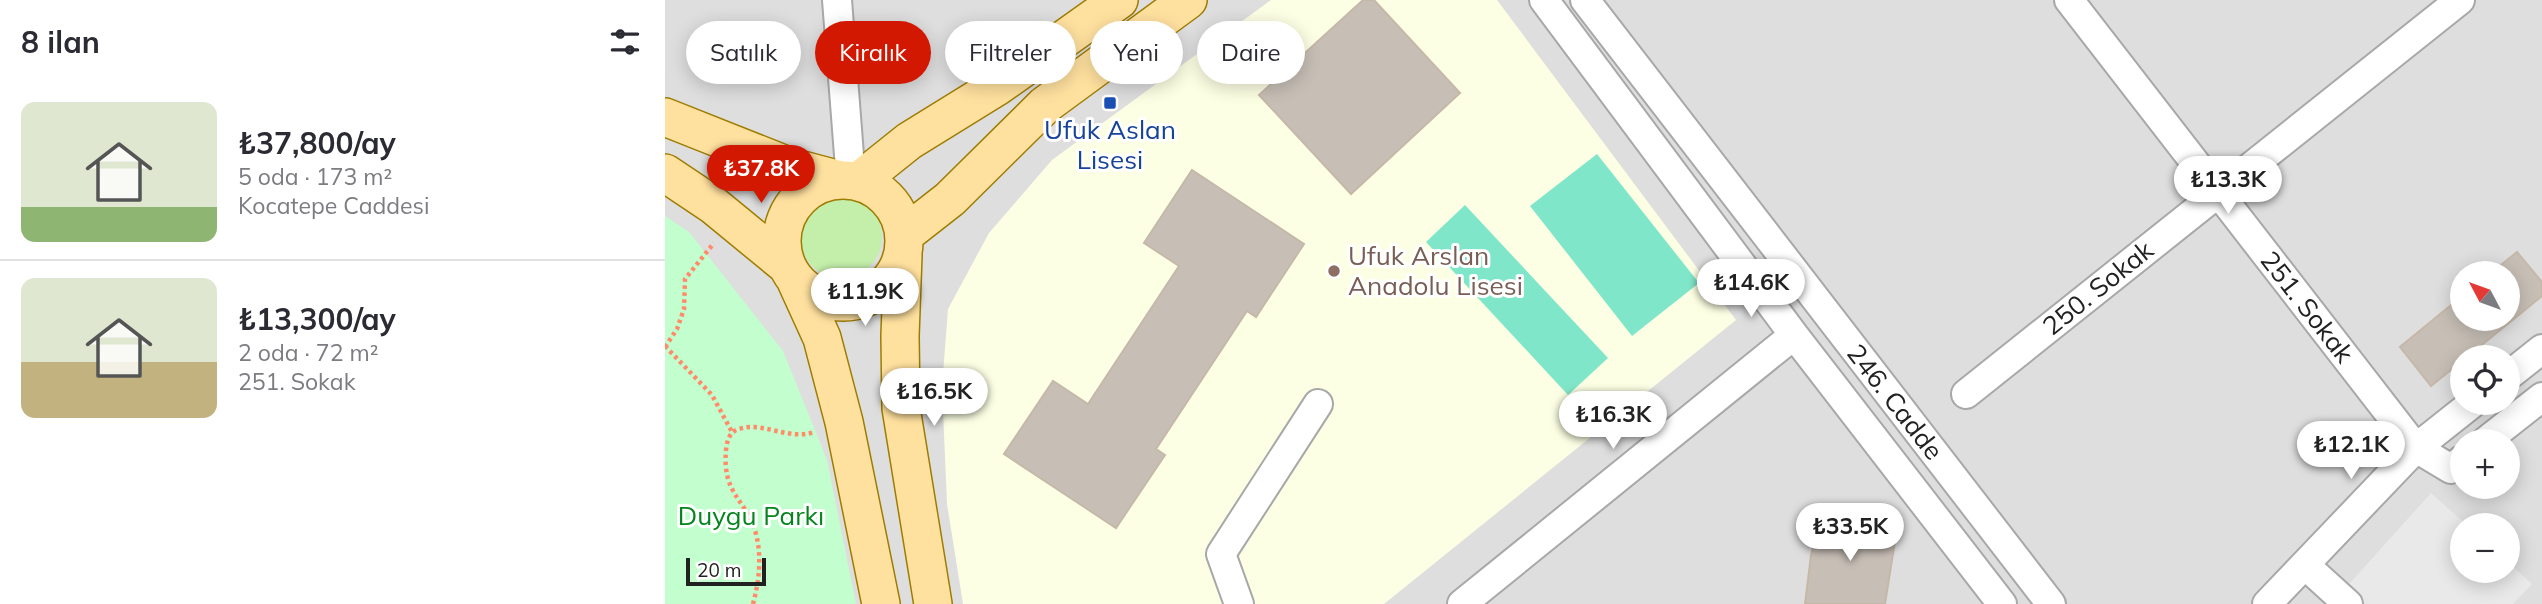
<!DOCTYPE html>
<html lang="tr">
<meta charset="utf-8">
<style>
body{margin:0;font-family:Mulish,sans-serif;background:#f2f2f3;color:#2b2b33;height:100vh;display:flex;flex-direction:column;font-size:26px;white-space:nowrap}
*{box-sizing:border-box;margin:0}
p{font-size:23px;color:#7c7c81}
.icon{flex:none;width:38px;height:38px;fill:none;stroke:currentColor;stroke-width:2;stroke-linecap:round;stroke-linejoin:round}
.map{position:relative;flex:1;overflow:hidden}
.details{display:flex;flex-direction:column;background:#fff;width:665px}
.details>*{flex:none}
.hud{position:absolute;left:21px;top:21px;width:665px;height:63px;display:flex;gap:14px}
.needle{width:46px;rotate:311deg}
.buttons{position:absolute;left:1785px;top:261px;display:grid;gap:14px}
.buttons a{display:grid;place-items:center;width:70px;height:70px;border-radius:50%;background:#fff;box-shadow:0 4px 18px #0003;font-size:35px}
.scale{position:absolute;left:21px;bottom:18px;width:80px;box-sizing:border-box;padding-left:7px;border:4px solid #212121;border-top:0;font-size:19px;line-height:24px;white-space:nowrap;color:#212121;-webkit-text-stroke:5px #fff;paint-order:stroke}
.price{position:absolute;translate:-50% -60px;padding:0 16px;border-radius:24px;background:#fff;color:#222;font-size:23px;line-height:46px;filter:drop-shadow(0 2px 4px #0008)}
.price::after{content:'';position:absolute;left:50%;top:42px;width:21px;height:16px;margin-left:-10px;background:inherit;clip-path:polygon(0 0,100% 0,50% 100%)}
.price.on{background:#d21800;color:#fff}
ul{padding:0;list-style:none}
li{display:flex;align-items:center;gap:21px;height:175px;padding:0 21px}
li+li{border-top:2px solid #e1e1e2}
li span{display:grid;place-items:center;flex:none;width:196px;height:140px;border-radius:14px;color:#555}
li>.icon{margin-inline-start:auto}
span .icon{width:84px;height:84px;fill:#fffc;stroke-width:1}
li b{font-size:30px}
h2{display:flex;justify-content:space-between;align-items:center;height:84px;padding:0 21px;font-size:30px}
.tag{padding:0 24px;border-radius:32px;background:#fff;box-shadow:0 4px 18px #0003;font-size:24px;line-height:63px}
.tag.on{background:#d21800;color:#fff}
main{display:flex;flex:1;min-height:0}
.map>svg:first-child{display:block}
</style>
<main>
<section class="details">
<h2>8 ilan<svg class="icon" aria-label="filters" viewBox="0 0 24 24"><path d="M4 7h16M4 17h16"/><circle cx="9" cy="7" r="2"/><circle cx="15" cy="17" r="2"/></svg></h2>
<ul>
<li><span style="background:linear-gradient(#dfe7d0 75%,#8fb573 0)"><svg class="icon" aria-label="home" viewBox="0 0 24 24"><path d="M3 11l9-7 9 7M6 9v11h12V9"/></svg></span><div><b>₺37,800/ay</b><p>5 oda · 173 m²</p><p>Kocatepe Caddesi</p></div></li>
<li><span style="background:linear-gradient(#dfe7d0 60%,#c2b280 0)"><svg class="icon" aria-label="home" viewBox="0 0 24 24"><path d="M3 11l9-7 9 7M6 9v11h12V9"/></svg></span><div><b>₺13,300/ay</b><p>2 oda · 72 m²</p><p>251. Sokak</p></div></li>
</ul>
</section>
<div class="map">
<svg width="1877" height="604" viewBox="0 0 1877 604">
<rect width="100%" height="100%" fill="#f2f0e7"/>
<!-- residential -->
<path fill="#dfdede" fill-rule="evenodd" d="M0,0H1877V604H0ZM1797,273H1843V318H1797ZM1797,357H1843V402H1797ZM1797,441H1843V486H1797ZM1797,525H1843V570H1797Z"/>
<!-- education -->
<path fill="#fcffe3" d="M606,0H832L1071,320L719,604H298L282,504L277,387L283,309L324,233L387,160Z"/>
<!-- grass -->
<path fill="#c4efaa" d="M135 237a41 41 0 1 1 82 0a41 41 0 1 1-82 0Z"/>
<!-- park -->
<path fill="#c2fece" d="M0,216L24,232L118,351L162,460L191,604H0Z"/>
<!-- pitch -->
<path fill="#80e6ca" d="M932,154L1034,283L967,336L865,206Z
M800,205L943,358L903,395L761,242Z"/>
<!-- parking -->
<path fill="#e9e9e9" d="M1766,493L1802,525H1797V570H1843V562L1867,584L1848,604H1666Z"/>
<!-- building -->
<path fill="#c7bfb6" stroke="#c5b8a8" stroke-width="2" d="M698,0H709L795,93L686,194L594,95Z
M527,170L639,244L591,317L582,311L491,449L500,455L451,528L339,454L388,381L423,404L514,266L479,243Z
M1852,252L1877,282V296L1802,357H1797V361L1766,386L1735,347L1797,296V318H1843V273H1826Z
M1157,518L1211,520L1230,541L1220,604H1140L1146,555Z"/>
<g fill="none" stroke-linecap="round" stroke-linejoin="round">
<!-- minor casing -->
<g stroke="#a8a8a8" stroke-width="32">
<path id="minor" d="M172,0L186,181
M879,0L1129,335L1337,604
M920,0L1386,604
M1404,0L1751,448L1786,469L1797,460
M1843,376L1877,349
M1301,394L1795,0
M1821,441L1877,397
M1640,565L1683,604
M574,604L556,554L653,404
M797,604L1129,335
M1602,604L1751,448L1809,402"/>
</g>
<!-- major casing -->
<g stroke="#9e7c00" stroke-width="40">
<path id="major" d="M0,117L126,167L175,180
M0,173L48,205L121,265
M117 241a61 61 0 1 1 122 0a61 61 0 1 1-122 0Z
M194,181L244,141L333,86L454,0
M239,235L285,199L380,105L523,0
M238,255L235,336L236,408L268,604
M131,281L157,338L179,422L216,604"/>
</g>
<!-- path -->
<path stroke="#ff8b6b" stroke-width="4.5" stroke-dasharray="3.5 3.5" stroke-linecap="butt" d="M0,346L47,395L67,432
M0,347L12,329L19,309L20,279L49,243
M88,604C94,582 97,557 91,534C82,499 57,496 61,450C62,441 64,432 74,429C98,421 124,441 149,432"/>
<!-- minor -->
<use href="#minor" stroke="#fff" stroke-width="28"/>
<!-- major -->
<use href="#major" stroke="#ffe19f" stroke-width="37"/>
</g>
<!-- markers -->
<rect fill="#1a4fb4" stroke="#fff" stroke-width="2.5" x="438" y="96" width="14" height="14" rx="3.5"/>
<circle fill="#8d6e63" stroke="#fff" stroke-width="2.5" cx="669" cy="271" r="7"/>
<g text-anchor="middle" stroke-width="6" stroke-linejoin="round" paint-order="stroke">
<!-- transit labels -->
<g font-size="26" fill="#164399" stroke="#fff">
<text x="445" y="139">Ufuk Aslan<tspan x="445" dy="30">Lisesi</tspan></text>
</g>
<!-- education labels -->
<g font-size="26" fill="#785e54" stroke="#fff" text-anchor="start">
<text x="683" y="265">Ufuk Arslan<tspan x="683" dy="30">Anadolu Lisesi</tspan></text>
</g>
<!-- street labels -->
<g font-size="26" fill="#212121" stroke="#fff">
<text transform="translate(1433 288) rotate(-39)" y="9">250. Sokak</text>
<text transform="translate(1642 307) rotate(52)" y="9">251. Sokak</text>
<text transform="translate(1230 402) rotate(52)" y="9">246. Cadde</text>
</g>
<!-- park labels -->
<g font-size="26" fill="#04851d" stroke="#fff">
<text x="86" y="525">Duygu Parkı</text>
</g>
</g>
</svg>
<div class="buttons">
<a><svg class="needle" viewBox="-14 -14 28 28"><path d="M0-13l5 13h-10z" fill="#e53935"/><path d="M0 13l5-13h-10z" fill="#7c7c81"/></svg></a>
<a><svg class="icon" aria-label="locate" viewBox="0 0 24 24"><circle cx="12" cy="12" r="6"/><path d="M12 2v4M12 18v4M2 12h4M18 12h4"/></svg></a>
<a>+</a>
<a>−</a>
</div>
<div class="scale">20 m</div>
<b class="price on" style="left:96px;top:205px">₺37.8K</b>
<b class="price" style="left:1563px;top:216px">₺13.3K</b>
<b class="price" style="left:1086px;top:319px">₺14.6K</b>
<b class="price" style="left:200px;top:328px">₺11.9K</b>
<b class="price" style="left:269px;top:428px">₺16.5K</b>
<b class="price" style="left:948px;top:451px">₺16.3K</b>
<b class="price" style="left:1686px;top:481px">₺12.1K</b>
<b class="price" style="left:1185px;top:563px">₺33.5K</b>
<div class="hud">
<a class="tag">Satılık</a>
<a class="tag on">Kiralık</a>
<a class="tag">Filtreler</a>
<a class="tag">Yeni</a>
<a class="tag">Daire</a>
</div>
</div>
</main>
